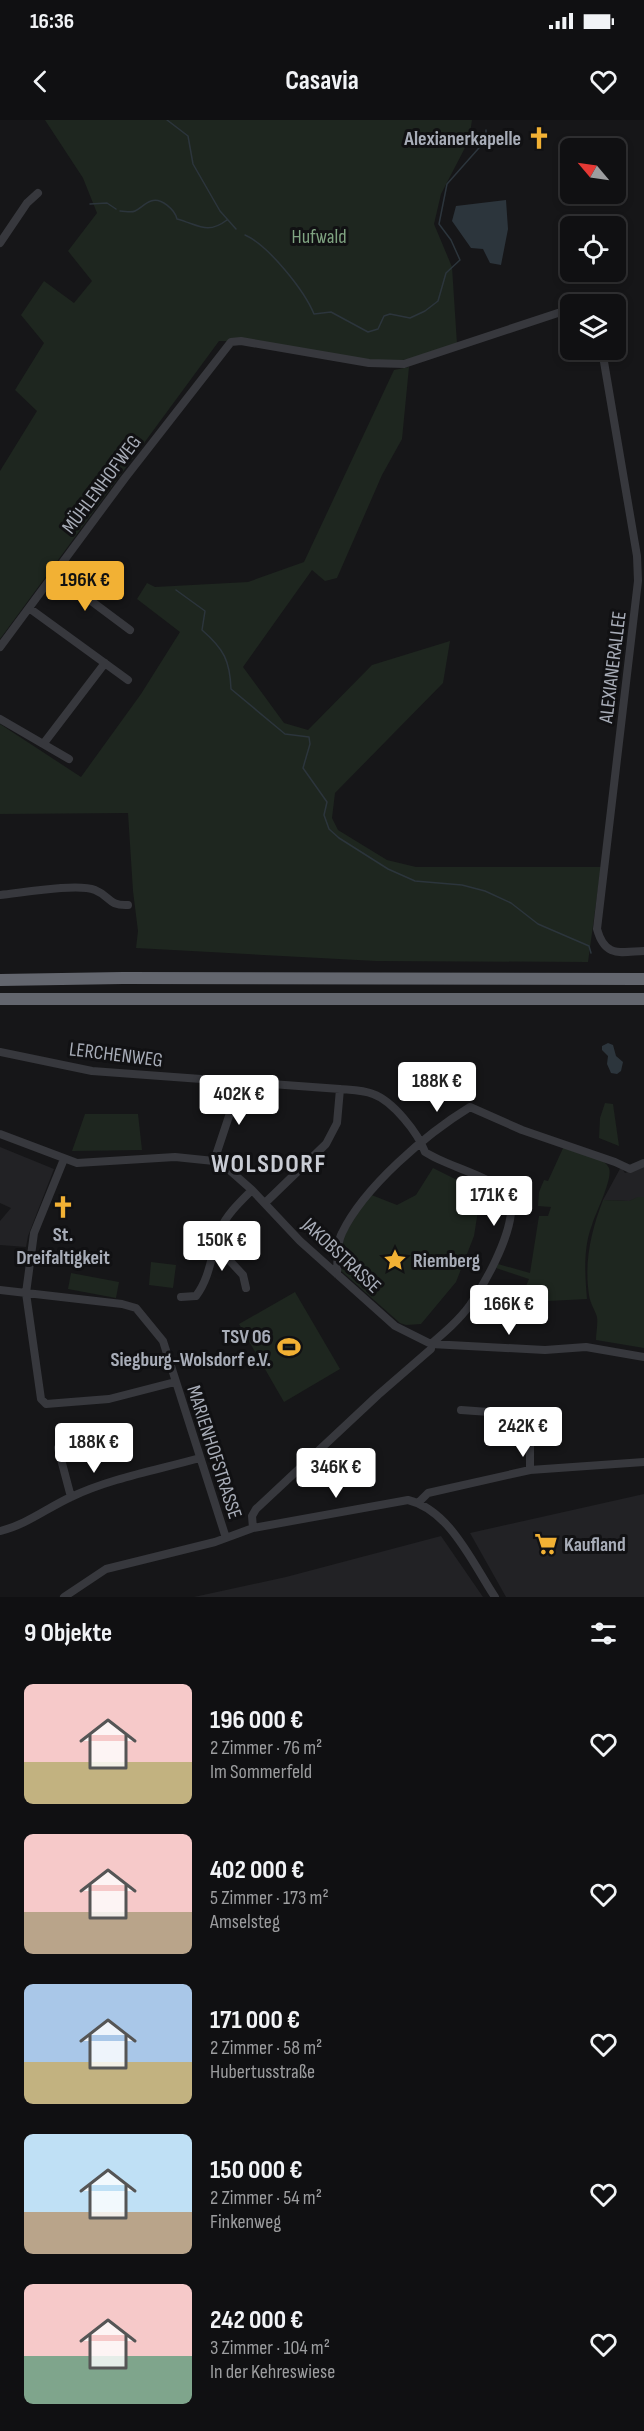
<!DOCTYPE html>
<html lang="de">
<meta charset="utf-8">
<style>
body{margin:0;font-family:"Sofia Sans Condensed",sans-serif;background:#19191b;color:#f1f3f6;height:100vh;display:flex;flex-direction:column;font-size:22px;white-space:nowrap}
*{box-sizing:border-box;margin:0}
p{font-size:20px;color:#9c9d9f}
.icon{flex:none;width:33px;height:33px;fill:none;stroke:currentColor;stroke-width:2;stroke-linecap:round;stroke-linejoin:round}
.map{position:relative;height:1477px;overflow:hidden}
.side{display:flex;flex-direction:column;background:#101012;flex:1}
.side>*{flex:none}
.needle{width:39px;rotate:299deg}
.tools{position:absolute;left:560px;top:18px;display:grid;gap:12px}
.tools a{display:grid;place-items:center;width:66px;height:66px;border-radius:9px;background:#101012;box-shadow:0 3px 9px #0003,0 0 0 2px #303032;font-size:30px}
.price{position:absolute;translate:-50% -51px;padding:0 14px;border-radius:6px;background:#fff;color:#222;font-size:20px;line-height:39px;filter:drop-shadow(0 2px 3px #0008)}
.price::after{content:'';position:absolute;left:50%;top:36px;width:18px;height:14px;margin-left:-9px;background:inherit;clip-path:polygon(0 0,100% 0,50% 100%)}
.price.active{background:#f2b134;color:#111}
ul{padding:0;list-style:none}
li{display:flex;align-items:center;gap:18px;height:150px;padding:0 24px}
li span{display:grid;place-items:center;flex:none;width:168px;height:120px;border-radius:9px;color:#555}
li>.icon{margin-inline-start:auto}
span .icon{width:72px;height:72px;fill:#fffc;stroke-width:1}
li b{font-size:26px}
h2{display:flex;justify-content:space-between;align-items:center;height:72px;padding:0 24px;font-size:26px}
.status{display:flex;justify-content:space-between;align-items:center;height:42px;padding:0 30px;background:#101012;direction:ltr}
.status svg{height:16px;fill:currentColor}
header{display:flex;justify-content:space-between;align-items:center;height:78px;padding:0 24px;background:#101012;font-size:27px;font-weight:700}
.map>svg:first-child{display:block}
</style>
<div class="status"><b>16:36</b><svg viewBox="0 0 49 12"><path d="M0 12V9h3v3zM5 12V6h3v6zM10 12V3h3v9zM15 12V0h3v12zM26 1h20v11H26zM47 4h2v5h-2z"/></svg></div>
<header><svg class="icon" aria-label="back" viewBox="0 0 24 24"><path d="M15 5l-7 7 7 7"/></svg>Casavia<svg class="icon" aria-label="heart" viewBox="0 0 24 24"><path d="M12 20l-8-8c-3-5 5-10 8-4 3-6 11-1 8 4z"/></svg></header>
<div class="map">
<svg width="644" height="1477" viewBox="0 0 644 1477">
<rect width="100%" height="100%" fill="#161618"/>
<!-- built -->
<path fill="#222225" d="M0,1027L54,1049L28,1116L26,1127L0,1125V1101L11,1088L0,1083Z
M644,1046V1077L629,1081L603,1080L621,1047L625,1053Z
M644,1374V1477H506L470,1413Z
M441,1416L483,1477H194L286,1457Z"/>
<!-- green -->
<path fill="#1e261f" d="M45,0H472L469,20L441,74L434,104L452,147L457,224C445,228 431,235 418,238C357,249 283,221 219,221L0,519V351L37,291L15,270L44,223L21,195L44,161L74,183L92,161L68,131L97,93L83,58Z
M409,247L402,319L382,355L337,458L325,461L312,450L243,547L284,603L308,610L372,545L450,521L443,563L335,673L332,698L338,710L387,740L416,747H601L588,842L376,841L136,828L138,811L133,771L128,693L0,694V604L81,657L141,574L180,512L137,479L147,463L155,467L248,462L304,442L394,250Z
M605,983L613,984L619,1026L599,1018L600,998Z
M85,994H138L142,1030L72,1031Z
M564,1026C575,1030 605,1037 609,1048C613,1059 596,1092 592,1105C583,1128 585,1155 587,1179L548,1181V1173L525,1168L529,1159L496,1148L498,1144L530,1153L539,1096H548L551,1087L538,1086L539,1072L544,1060L548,1061Z
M433,1048L481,1072L474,1116L456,1162L421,1204L406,1205L400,1203L340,1150L344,1116L369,1074L397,1085L416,1075Z
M638,1077H644V1228L596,1220C596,1213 598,1204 597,1197C595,1190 590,1183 589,1175C584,1142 591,1111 603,1080L629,1081Z
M151,1142L176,1145L173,1168L149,1165Z
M71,1153L119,1162L116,1178L68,1169Z
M295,1172L340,1249L284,1282L239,1204Z"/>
<!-- water -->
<path fill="#2c353c" d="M506,80L508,109L501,145L490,143L483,129L471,128L452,101L456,86Z
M608,923L613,925L616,936L623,942L621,951L617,954L611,953L607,944L608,936L602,930V926Z"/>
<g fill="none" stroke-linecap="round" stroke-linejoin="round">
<!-- stream -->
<path stroke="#2c353c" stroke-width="1.5" d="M167,0L188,16L193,44L220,91L236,109
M90,84L107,83L116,89
M120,91C125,91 131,93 135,91C141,88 145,83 151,81C161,77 175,90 177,99C199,105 207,115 227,100
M245,115C268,125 304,170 314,194L331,192L368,212L378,209L384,196L390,194L410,198L425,191L438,181L446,153L460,140L451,120L439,104L447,64L486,20V10
M176,470L205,491L202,510C224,529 230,541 231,569L285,614L309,617L310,624L303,648L327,682L324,695L329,709L339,718L388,749L415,761L462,765L485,771L511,783L538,804L589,826L591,833"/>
<!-- minor -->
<path stroke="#37383d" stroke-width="8" d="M0,123L27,83L38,73
M585,184L593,182L594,184
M602,230L637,436L638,461L597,809C605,838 620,832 644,831
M55,454L130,510
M29,488L128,560
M0,527L125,358L231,222L241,221L369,243L404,244L570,189
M0,599L69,639
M44,623L105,543
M0,775C21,773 77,763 95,770C110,776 108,786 128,785
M0,932L92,951L340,969C351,970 363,970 373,974C393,981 418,1013 425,1032C446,1046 488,1055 504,1072C508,1077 512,1086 511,1093C508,1121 486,1162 470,1185C459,1200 445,1212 431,1224V1229L378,1275L256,1389L252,1396L253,1408
M0,1014L77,1043L175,1037L214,1041L226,1047L252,1070L300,1121L395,1206L431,1224L545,1230L586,1227L644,1237
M64,1039L34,1113L26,1173L41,1279L46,1284L109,1279L175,1262
M214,1041L240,963
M265,1083L326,1024L337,1003L340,969
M216,1126L243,1155L246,1168
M337,1154C338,1142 336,1124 342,1113C364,1067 426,1014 470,987L522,1010L615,1042L630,1049L644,1043
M0,1170L122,1184L136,1188L163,1221L226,1418
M181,1177L196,1176C211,1156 211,1133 220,1110C227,1094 240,1082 252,1070
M461,1290L516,1294L527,1298L530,1304V1350
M58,1328L71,1377
M419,1382L428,1373L530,1350L644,1342
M0,1411C26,1405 47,1388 71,1377C111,1358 157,1350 200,1338
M64,1477L106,1449L215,1422L253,1408L408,1380C450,1390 473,1444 495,1477"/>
<!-- highway -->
<path stroke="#63666e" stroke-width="12" d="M0,860L123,858L644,859
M0,879H644"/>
</g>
<!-- icons -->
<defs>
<g id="church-bare" transform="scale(1.8)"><path d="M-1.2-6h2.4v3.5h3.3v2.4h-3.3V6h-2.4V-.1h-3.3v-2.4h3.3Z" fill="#f2b134" stroke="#111113" stroke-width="2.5" paint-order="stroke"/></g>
<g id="sight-bare" transform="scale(1.8)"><path d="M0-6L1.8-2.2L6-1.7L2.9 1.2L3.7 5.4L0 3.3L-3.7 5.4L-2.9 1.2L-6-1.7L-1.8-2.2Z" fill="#f2b134" stroke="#111113" stroke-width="2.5" paint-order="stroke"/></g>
<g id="stadium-bare" transform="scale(1.8)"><path d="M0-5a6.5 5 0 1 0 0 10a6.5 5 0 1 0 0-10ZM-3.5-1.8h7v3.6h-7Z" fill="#f2b134" stroke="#111113" stroke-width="2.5" paint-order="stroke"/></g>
<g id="supermarket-bare" transform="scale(1.8)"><path d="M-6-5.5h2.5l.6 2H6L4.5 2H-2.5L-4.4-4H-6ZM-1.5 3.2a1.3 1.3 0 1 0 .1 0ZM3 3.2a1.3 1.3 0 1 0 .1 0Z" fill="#f2b134" stroke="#111113" stroke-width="2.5" paint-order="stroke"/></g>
</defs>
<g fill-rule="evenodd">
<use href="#church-bare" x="539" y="18"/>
<use href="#church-bare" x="63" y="1087"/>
<use href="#sight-bare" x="395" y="1140"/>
<use href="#stadium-bare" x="289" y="1227"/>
<use href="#supermarket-bare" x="546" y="1424"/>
</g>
<g text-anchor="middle" stroke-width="6" stroke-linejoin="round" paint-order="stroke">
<!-- poi labels -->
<g font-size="20" font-weight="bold" fill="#a8adb8" stroke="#111113" text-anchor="end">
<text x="521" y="25">Alexianerkapelle</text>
<text x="63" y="1121" text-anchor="middle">St.<tspan x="63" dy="23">Dreifaltigkeit</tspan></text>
<text x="413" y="1147" text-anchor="start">Riemberg</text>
<text x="271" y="1223">TSV 06<tspan x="271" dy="23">Siegburg-Wolsdorf e.V.</tspan></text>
<text x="564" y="1431" text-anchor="start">Kaufland</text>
</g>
<!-- park labels -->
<g font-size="20" fill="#7fa381" stroke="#111113">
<text x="319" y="123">Hufwald</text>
</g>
<!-- street labels -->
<g font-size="20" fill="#a8adb8" stroke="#111113">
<text transform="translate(101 364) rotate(-53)" y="7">MÜHLENHOFWEG</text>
<text transform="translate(612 547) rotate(-83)" y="7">ALEXIANERALLEE</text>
<text transform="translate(116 934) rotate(7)" y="7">LERCHENWEG</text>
<text transform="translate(342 1135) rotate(43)" y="7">JAKOBSTRASSE</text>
<text transform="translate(215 1332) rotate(72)" y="7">MARIENHOFSTRASSE</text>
</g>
<!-- district labels -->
<g font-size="26" font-weight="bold" letter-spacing="1.5" fill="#c9ccd4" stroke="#111113">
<text x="269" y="1052">WOLSDORF</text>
</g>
</g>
</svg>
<div class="tools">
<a><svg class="needle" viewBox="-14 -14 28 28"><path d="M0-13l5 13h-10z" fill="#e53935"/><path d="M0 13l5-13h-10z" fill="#9c9d9f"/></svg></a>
<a><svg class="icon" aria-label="locate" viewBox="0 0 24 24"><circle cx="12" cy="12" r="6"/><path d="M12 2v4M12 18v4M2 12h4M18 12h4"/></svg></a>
<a><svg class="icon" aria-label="layers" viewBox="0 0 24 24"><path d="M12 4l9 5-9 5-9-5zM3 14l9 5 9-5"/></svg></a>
</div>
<b class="price active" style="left:85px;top:492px">196K €</b>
<b class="price" style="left:437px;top:993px">188K €</b>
<b class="price" style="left:239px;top:1006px">402K €</b>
<b class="price" style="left:494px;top:1107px">171K €</b>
<b class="price" style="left:222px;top:1152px">150K €</b>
<b class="price" style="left:509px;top:1216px">166K €</b>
<b class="price" style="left:523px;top:1338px">242K €</b>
<b class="price" style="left:94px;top:1354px">188K €</b>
<b class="price" style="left:336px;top:1379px">346K €</b>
</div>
<section class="side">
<h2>9 Objekte<svg class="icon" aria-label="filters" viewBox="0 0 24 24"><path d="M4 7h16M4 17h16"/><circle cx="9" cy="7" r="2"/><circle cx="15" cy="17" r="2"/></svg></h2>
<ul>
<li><span style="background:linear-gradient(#f6c9c9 65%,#c2b280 0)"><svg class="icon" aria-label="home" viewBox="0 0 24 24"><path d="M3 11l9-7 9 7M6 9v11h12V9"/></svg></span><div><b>196 000 €</b><p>2 Zimmer · 76 m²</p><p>Im Sommerfeld</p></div><svg class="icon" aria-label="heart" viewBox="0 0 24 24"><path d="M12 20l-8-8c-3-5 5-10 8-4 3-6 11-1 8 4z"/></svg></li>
<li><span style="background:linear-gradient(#f6c9c9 65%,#b9a48a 0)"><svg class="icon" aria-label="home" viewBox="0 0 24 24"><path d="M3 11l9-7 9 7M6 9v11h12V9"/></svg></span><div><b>402 000 €</b><p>5 Zimmer · 173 m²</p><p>Amselsteg</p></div><svg class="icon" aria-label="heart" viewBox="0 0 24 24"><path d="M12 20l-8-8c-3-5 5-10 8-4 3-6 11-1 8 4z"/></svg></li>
<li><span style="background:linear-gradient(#a9c7e8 65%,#c2b280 0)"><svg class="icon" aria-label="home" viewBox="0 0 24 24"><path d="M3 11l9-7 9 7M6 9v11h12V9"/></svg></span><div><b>171 000 €</b><p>2 Zimmer · 58 m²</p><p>Hubertusstraße</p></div><svg class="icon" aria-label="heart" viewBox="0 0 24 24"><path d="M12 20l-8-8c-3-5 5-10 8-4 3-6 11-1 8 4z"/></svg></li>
<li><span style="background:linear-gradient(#bfe0f5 65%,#b9a48a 0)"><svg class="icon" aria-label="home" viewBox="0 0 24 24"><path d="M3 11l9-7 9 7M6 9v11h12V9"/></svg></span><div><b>150 000 €</b><p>2 Zimmer · 54 m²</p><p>Finkenweg</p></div><svg class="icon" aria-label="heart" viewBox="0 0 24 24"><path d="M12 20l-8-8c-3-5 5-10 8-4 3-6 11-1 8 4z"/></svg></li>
<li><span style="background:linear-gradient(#f6c9c9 60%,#7fa58c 0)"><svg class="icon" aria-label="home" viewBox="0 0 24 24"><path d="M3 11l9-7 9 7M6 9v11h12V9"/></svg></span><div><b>242 000 €</b><p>3 Zimmer · 104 m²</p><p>In der Kehreswiese</p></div><svg class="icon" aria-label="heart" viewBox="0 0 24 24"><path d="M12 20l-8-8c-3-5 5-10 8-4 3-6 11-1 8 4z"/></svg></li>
</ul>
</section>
